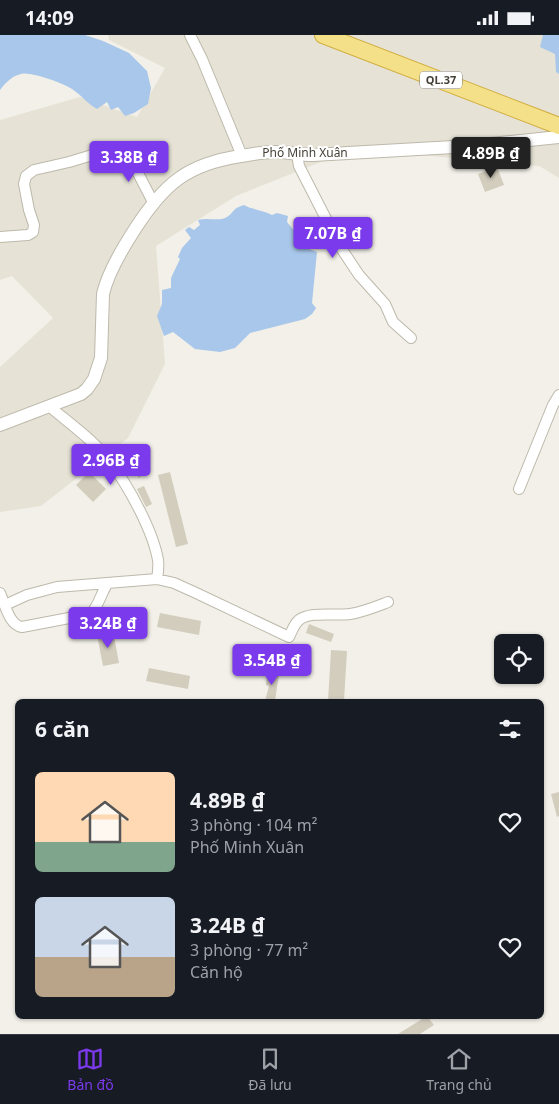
<!DOCTYPE html>
<html lang="vi">
<meta charset="utf-8">
<style>
body{margin:0;font-family:"Noto Sans",sans-serif;background:#242831;color:#f1f3f6;height:100vh;display:flex;flex-direction:column;font-size:19px;white-space:nowrap}
*{box-sizing:border-box;margin:0}
p{font-size:16px;color:#9ea1a6}
.icon{flex:none;width:28px;height:28px;fill:none;stroke:currentColor;stroke-width:2;stroke-linecap:round;stroke-linejoin:round}
.map{position:relative;flex:1;overflow:hidden}
.drawer{position:absolute;left:15px;top:664px;width:529px;height:320px;display:flex;flex-direction:column;background:#171b24;border-radius:8px;box-shadow:0 1px 4px #0004}
.drawer>*{flex:none}
.tools{position:absolute;left:494px;top:599px;display:grid;gap:10px}
.tools a{display:grid;place-items:center;width:50px;height:50px;border-radius:8px;background:#171b24;box-shadow:0 1px 4px #0004;font-size:25px}
.price{position:absolute;translate:-50% -42px;padding:0 11px;border-radius:5px;background:#7c3aed;color:#fff;font-size:16px;line-height:32px;filter:drop-shadow(0 1px 2px #0008)}
.price::after{content:'';position:absolute;left:50%;top:30px;width:15px;height:11px;margin-left:-8px;background:inherit;clip-path:polygon(0 0,100% 0,50% 100%)}
.price.selected{background:#222;color:#fff}
ul{padding:0;list-style:none}
li{display:flex;align-items:center;gap:15px;height:125px;padding:0 20px}
li span{display:grid;place-items:center;flex:none;width:140px;height:100px;border-radius:8px;color:#555}
li>.icon{margin-inline-start:auto}
span .icon{width:60px;height:60px;fill:#fffc;stroke-width:1}
li b{font-size:21px}
h2{display:flex;justify-content:space-between;align-items:center;height:60px;padding:0 20px;font-size:21px}
.status{display:flex;justify-content:space-between;align-items:center;height:35px;padding:0 25px;background:#171b24;direction:ltr}
.status svg{height:14px;fill:currentColor}
.menu{display:flex;justify-content:space-around;align-items:center;height:70px;border-top:1px solid #363941;background:#171b24;font-size:14px;color:#9ea1a6}
.menu a{display:grid;justify-items:center;gap:2px}
.menu .selected{color:#7c3aed}
.map>svg:first-child{display:block}
</style>
<div class="status"><b>14:09</b><svg viewBox="0 0 49 12"><path d="M0 12V9h3v3zM5 12V6h3v6zM10 12V3h3v9zM15 12V0h3v12zM26 1h20v11H26zM47 4h2v5h-2z"/></svg></div>
<div class="map">
<svg width="559" height="999" viewBox="0 0 559 999">
<rect width="100%" height="100%" fill="#f2f0e8"/>
<!-- residential -->
<path fill="#e6e3d6" d="M108,0H559V143L539,131L353,114L236,161L156,211L165,329L128,403L41,471L0,477V332L53,283L12,241L0,245V85L80,62L137,82L165,33L109,5Z"/>
<!-- water -->
<path fill="#a8c7ea" d="M0,0H85L103,6L129,18L147,36L151,53L148,69L134,78L125,81L118,72L111,75L107,67L97,74C88,69 84,63 76,57C69,50 31,36 21,39C12,41 5,48 0,55Z
M543,0H559V39L556,37L555,19L540,12Z
M244,170C253,175 263,175 272,180L277,178L288,181L287,187L309,214L317,217L312,268L316,273L312,279L305,284L250,298L235,313L220,317L195,314L173,297L164,301L157,281L162,269V255L171,253V243L180,224L178,222L182,213L191,203L185,195L189,192L194,195L200,190L198,185C208,182 218,187 227,182C235,177 231,174 244,170Z"/>
<!-- building -->
<path fill="#d3cdbe" d="M497,132L504,150L485,157L478,139Z
M124,413L145,438L139,443L119,417Z
M89,437L106,454L93,467L76,450Z
M170,437L188,509L176,512L158,440Z
M144,451L152,469L146,472L137,454Z
M160,578L201,586L199,600L157,592Z
M309,589L334,599L331,607L306,598Z
M113,596L119,628L103,631L97,600Z
M331,615L347,616L344,666H328Z
M149,633L190,641L188,654L146,646Z
M267,637L279,639L275,666H265L269,651L266,650Z
M559,757V781L557,782L551,759Z
M427,981L434,990L420,999H398Z"/>
<g fill="none" stroke-linecap="round" stroke-linejoin="round">
<!-- minor casing -->
<g stroke="#bdb9ab" stroke-width="12">
<path id="minor" d="M190,0L202,24L242,121
M297,119L299,131L341,213L359,240L385,269L393,287L411,303
M0,202L28,200L33,197L34,190L29,175L24,149L26,141L34,135L69,127L119,112L126,115L154,169
M49,371C70,389 95,406 111,428C129,452 153,496 158,525C159,532 158,538 157,544
M519,454L553,370L559,360
M0,558C5,569 9,590 22,592L90,579C99,572 101,557 108,548
M5,570L27,560L57,552L157,544L174,548L194,557L289,602C292,596 294,589 299,585C310,576 336,581 350,579C363,577 375,572 388,567"/>
</g>
<!-- tertiary casing -->
<g stroke="#bdb9ab" stroke-width="14">
<path id="tertiary" d="M0,390L81,359L87,354L94,344L101,323L103,259C108,237 122,214 135,194C164,149 187,129 241,121C252,119 263,117 275,117C288,117 300,120 313,120L471,111L559,102"/>
</g>
<!-- trunk casing -->
<g stroke="#d1ae43" stroke-width="18">
<path id="trunk" d="M323,0L559,91"/>
</g>
<!-- minor -->
<use href="#minor" stroke="#fff" stroke-width="10"/>
<!-- tertiary -->
<use href="#tertiary" stroke="#fff" stroke-width="12"/>
<!-- trunk -->
<use href="#trunk" stroke="#f4e088" stroke-width="16"/>
</g>
<g text-anchor="middle" stroke-width="4" stroke-linejoin="round" paint-order="stroke">
<!-- shield labels -->
<rect fill="#fff" stroke="#7d7a73" stroke-width="1" x="420" y="36.5" width="42" height="17" rx="4"/>
<g font-size="11" font-weight="bold" fill="#454137">
<text x="441" y="49">QL.37</text>
</g>
<!-- street labels -->
<g font-size="12" fill="#454137" stroke="#fff">
<text x="305" y="122">Phố Minh Xuân</text>
</g>
</g>
</svg>
<div class="tools">
<a><svg class="icon" aria-label="locate" viewBox="0 0 24 24"><circle cx="12" cy="12" r="6"/><path d="M12 2v4M12 18v4M2 12h4M18 12h4"/></svg></a>
</div>
<b class="price selected" style="left:491px;top:144px">4.89B ₫</b>
<b class="price" style="left:129px;top:148px">3.38B ₫</b>
<b class="price" style="left:333px;top:224px">7.07B ₫</b>
<b class="price" style="left:111px;top:451px">2.96B ₫</b>
<b class="price" style="left:108px;top:614px">3.24B ₫</b>
<b class="price" style="left:272px;top:651px">3.54B ₫</b>
<section class="drawer">
<h2>6 căn<svg class="icon" aria-label="filters" viewBox="0 0 24 24"><path d="M4 7h16M4 17h16"/><circle cx="9" cy="7" r="2"/><circle cx="15" cy="17" r="2"/></svg></h2>
<ul>
<li><span style="background:linear-gradient(#ffd9b3 70%,#7fa58c 0)"><svg class="icon" aria-label="home" viewBox="0 0 24 24"><path d="M3 11l9-7 9 7M6 9v11h12V9"/></svg></span><div><b>4.89B ₫</b><p>3 phòng · 104 m²</p><p>Phố Minh Xuân</p></div><svg class="icon" aria-label="heart" viewBox="0 0 24 24"><path d="M12 20l-8-8c-3-5 5-10 8-4 3-6 11-1 8 4z"/></svg></li>
<li><span style="background:linear-gradient(#c9d6e8 60%,#b9a48a 0)"><svg class="icon" aria-label="home" viewBox="0 0 24 24"><path d="M3 11l9-7 9 7M6 9v11h12V9"/></svg></span><div><b>3.24B ₫</b><p>3 phòng · 77 m²</p><p>Căn hộ</p></div><svg class="icon" aria-label="heart" viewBox="0 0 24 24"><path d="M12 20l-8-8c-3-5 5-10 8-4 3-6 11-1 8 4z"/></svg></li>
</ul>
</section>
</div>
<nav class="menu">
<a class="selected"><svg class="icon" aria-label="map" viewBox="0 0 24 24"><path d="M3 6l6-2 6 2 6-2v14l-6 2-6-2-6 2zM9 4v14M15 6v14"/></svg>Bản đồ</a>
<a><svg class="icon" aria-label="saved" viewBox="0 0 24 24"><path d="M7 4h10v16l-5-4-5 4z"/></svg>Đã lưu</a>
<a><svg class="icon" aria-label="home" viewBox="0 0 24 24"><path d="M3 11l9-7 9 7M6 9v11h12V9"/></svg>Trang chủ</a>
</nav>
